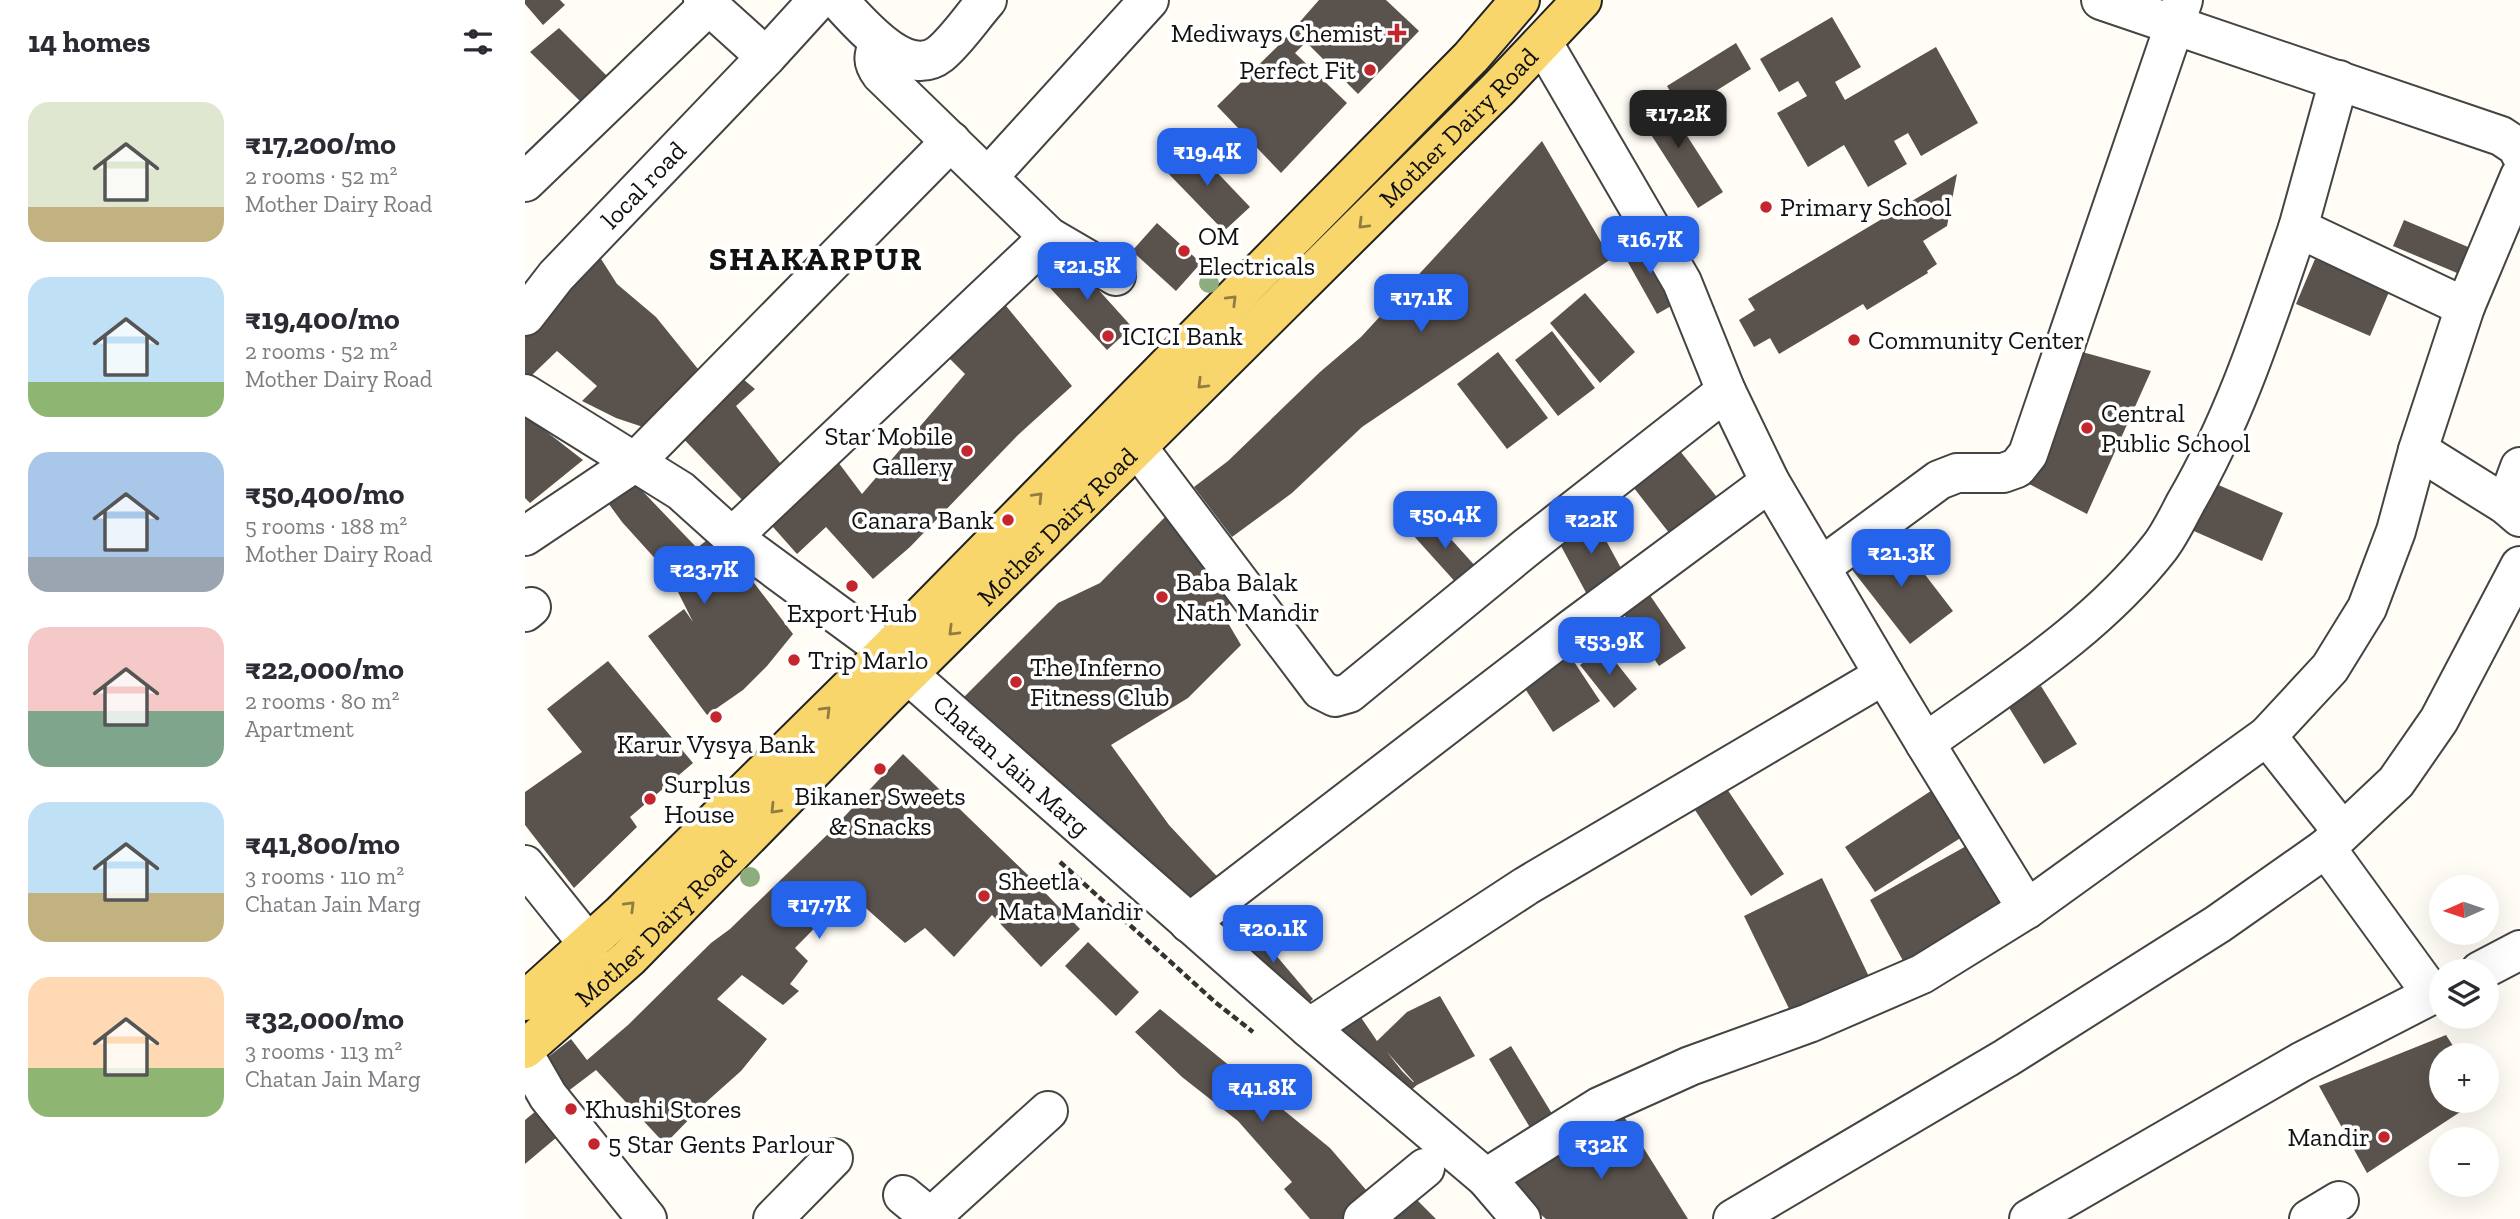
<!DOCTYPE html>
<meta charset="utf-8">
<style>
body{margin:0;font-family:"Zilla Slab",serif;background:#f7f7f7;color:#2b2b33;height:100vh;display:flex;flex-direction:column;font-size:26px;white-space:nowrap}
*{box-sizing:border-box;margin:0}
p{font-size:23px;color:#7c7c81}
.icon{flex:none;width:38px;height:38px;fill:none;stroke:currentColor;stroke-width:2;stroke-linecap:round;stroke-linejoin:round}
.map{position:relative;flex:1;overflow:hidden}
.drawer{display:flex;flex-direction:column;background:#fff;width:525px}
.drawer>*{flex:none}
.needle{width:46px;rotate:267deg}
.tools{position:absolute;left:1904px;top:875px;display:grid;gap:14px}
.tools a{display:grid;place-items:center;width:70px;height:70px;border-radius:50%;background:#fff;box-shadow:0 7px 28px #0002;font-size:35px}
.price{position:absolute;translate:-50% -60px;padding:0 16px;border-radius:14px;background:#2563eb;color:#fff;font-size:23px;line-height:46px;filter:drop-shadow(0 2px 4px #0008)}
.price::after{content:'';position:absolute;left:50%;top:42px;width:21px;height:16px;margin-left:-10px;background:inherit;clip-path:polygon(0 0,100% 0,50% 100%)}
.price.on{background:#222;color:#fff}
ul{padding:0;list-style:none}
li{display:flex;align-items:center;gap:21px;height:175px;padding:0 28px}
li span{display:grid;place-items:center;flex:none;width:196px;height:140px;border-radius:21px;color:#555}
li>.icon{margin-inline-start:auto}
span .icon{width:84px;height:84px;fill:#fffc;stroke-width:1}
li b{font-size:30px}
h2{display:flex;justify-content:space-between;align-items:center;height:84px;padding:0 28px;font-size:30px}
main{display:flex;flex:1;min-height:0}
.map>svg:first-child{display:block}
</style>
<main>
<section class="drawer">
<h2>14 homes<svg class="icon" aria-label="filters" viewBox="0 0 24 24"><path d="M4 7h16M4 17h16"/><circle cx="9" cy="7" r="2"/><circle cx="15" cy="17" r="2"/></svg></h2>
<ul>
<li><span style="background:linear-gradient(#dfe7d0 75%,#c2b280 0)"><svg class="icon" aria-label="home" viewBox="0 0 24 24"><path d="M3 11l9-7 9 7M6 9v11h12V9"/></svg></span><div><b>₹17,200/mo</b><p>2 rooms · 52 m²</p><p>Mother Dairy Road</p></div></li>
<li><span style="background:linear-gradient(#bfe0f5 75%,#8fb573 0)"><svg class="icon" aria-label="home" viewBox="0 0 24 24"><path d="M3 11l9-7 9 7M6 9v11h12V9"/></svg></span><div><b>₹19,400/mo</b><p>2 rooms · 52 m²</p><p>Mother Dairy Road</p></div></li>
<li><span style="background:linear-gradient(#a9c7e8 75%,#9aa5b1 0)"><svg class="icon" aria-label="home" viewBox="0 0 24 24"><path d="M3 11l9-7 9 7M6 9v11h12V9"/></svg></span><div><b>₹50,400/mo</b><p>5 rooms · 188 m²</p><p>Mother Dairy Road</p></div></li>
<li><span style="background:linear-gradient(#f6c9c9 60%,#7fa58c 0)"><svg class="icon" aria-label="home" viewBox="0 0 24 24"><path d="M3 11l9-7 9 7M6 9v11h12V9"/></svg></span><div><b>₹22,000/mo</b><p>2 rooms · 80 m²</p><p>Apartment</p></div></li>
<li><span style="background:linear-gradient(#bfe0f5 65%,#c2b280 0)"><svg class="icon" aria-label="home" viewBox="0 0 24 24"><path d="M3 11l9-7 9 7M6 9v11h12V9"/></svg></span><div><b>₹41,800/mo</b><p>3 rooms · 110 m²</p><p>Chatan Jain Marg</p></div></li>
<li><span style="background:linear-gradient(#ffd9b3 65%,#8fb573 0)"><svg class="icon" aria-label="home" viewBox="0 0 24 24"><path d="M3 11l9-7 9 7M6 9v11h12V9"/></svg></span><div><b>₹32,000/mo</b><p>3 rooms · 113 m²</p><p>Chatan Jain Marg</p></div></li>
</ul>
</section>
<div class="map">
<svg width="1995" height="1219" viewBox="0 0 1995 1219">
<rect width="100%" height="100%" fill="#fffdf5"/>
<!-- building -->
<path fill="#5a524d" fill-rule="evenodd" d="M0,0H35L40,5L18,25L0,4Z
M794,0H861L894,31L833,94L781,42L770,53L822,103L756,173L692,106L758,41Z
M1307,17L1336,67L1310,82L1320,100L1411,47L1453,123L1396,156L1383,133L1369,141L1382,164L1343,187L1319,145L1283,167L1252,113L1282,96L1273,81L1254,92L1235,59Z
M34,28L87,81L57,103L5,52Z
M1211,43L1226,69L1157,112L1142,86Z
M1134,92L1198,192L1173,208L1109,108Z
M1017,141L1086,259L837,427L767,493L707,537L669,487L703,461L795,372L836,337Z
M665,144L725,207L699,231L639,169Z
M1432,174L1422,226L1398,241L1412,264L1402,271L1403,273L1342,310L1338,304L1254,354L1245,338L1229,347L1214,320L1230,310L1223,299Z
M1879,220L1955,252L1944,278L1868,246Z
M632,223L676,263L651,291L607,251Z
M1118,237L1155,301L1132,314L1096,250Z
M71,251L92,284L131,317L177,374L124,429L91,418L57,401L72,386L32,351L6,376L0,373V333Z
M542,255L607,327L582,350L516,278Z
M1790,259L1864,292L1845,336L1771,304Z
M1060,293L1110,352L1075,383L1025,323Z
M477,301L547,386L493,435L385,547L348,579L301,527L272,554L240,518L307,454L337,494L440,374L415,349Z
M1027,331L1070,388L1033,416L990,360Z
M1550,350L1626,371L1562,514L1504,484Z
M973,352L1023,418L982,449L932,384Z
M212,374L230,389L211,406L262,472L222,505L150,430Z
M0,415L58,460L5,503L0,498Z
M1151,446L1199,506L1152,543L1105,483Z
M103,476L172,548L191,533L268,634L242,666L218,690L182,715L123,636L159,609L168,622L144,574L97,522L78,496Z
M1682,480L1758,513L1737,561L1662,528Z
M1065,511L1103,581L1066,602L1028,531Z
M641,516L717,593L696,611L716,645L663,698L586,745L644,825L700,885L666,912L432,704L533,603L575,583Z
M906,517L952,568L933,585L887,534Z
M1368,533L1428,611L1385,644L1325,567Z
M1120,588L1161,648L1134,666L1093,606Z
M1038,645L1075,701L1028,732L992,676Z
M1078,646L1112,689L1089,708L1055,665Z
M83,661L168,763L105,817L112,827L49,888L0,825V792L57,752L22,709Z
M1516,686L1552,744L1519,764L1483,706Z
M378,754L505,877L555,929L516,967L467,915L429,957L400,928L380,943L324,893L270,948L283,961L265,984L274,991L258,1005L217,975L192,999L242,1039L216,1071L179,1104L140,1144L71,1070L38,1095L14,1064L46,1039L62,1060L103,1025L186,943L205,929L303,834Z
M1415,785L1445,832L1350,892L1320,847Z
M1202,789L1259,874L1226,896L1170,810Z
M1443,845L1481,915L1383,970L1345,900Z
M1297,878L1348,985L1271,1023L1219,916Z
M721,920L788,999L775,1010L708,931Z
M563,942L614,992L591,1016L540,966Z
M915,996L950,1056L892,1085L877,1098L807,1031L833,1013L852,1041L882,1012ZM862,1052L889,1082H888L877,1071Z
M635,1009L805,1148L848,1198L825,1219H785L759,1189L767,1182L713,1121L657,1077L610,1032Z
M1921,1035L1934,1055H1916V1101H1952L1842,1173L1794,1086Z
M986,1046L1032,1122L1010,1136L964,1059Z
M17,1106L38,1132L0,1164V1120Z
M1098,1115L1163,1219H1021L984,1187Z
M889,1197L911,1219H860Z"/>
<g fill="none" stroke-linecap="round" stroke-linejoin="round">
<!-- minor casing -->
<g stroke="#444" stroke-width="42">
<g id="minor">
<path d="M178,0L241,57"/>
<path d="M313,0C334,22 381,81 415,54C432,40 447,17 462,0"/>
<path d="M1576,0L1976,136L1994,148L1995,153"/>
<path d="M354,42C348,56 347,62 356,74L524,237L591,276"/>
<path d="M1018,43L1157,282L1201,391L1245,482L1359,675"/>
<path d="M463,177L624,0"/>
<path d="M0,182L184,5"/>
<path d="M1773,228L1814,80"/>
<path id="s1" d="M0,316L31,276L241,57L293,0"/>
<path id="s2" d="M0,394L156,491L207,537L362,651L384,675L784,1028L961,1178L996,1219"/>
<path d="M613,448L796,690L810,697L824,693L1002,547L1201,391"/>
<path d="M1893,450L1981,505L1995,517"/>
<path d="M1981,505L1995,467"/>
<path d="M0,536L109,463L426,141"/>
<path d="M207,537L524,237"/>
<path d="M1296,567L1414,480L1432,473H1478L1492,468L1503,454L1658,0"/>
<path d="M0,612L6,607"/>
<path d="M1742,736L1817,831"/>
<path d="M1400,743L1502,909"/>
<path d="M1801,848L1907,994"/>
<path d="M0,865L64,945"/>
<path d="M664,923L1048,628L1245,482"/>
<path d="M1955,971L1995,950"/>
<path d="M784,1028L1001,886L1359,675L1400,743C1482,684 1572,628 1635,547C1645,534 1653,517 1661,502C1711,416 1741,321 1773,228L1940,307"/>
<path d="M0,1056L23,1096L122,1219"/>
<path d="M961,1178L1074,1107L1165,1066L1284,1023L1397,974L1502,909L1742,736L1805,668L1842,608L1871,531L1893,450L1940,307L1995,176"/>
<path d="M378,1195L407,1219"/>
<path d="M405,1218L523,1111"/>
<path d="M248,1219L308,1158"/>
<path d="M838,1219L900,1168"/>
<path d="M1208,1219L1481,1058L1693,924L1801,848L1871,782L1914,720L1995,566"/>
<path d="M1504,1219L1776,1062L1916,990"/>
<path d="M1784,1219L1814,1201"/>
</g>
</g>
<!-- major casing -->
<g stroke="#222" stroke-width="42">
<g id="major">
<path d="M0,1001L97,913L362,651L946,57L995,0"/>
<path id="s3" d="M0,1049L104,958L362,695L974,88L1057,0"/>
</g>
</g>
<!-- path -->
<path stroke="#333" stroke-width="4.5" stroke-dasharray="7 3.5" stroke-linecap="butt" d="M535,862L690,1002L728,1032"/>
<!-- minor -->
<use href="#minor" stroke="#fff" stroke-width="38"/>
<!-- major -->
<use href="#major" stroke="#f9d66b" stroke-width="38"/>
</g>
<!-- trees -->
<g fill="#8dad7f">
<circle cx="684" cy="283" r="10"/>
<circle cx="225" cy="877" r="10"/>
</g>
<!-- one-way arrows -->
<defs><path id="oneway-chevron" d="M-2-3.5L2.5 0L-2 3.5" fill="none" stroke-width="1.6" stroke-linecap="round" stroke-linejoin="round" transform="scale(1.75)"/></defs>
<g stroke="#917d42">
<use href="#oneway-chevron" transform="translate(838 224) rotate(135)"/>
<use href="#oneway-chevron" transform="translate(707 300) rotate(-45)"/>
<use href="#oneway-chevron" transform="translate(677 384) rotate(135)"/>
<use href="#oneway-chevron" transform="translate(513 497) rotate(-46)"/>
<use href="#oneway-chevron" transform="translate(428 631) rotate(135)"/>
<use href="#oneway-chevron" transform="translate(301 711) rotate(-45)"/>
<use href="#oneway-chevron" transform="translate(250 809) rotate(134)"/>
<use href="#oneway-chevron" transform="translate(105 906) rotate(-45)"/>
</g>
<!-- markers -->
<g fill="#c4262e" stroke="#fff" stroke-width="2.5">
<path d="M868.5 22.5h7v7h7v7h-7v7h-7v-7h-7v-7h7z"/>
<circle cx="845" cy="70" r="7"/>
<circle cx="1241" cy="207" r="7"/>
<circle cx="659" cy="251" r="7"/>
<circle cx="583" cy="336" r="7"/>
<circle cx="1329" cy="340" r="7"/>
<circle cx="1562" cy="428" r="7"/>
<circle cx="442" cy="451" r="7"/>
<circle cx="483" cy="520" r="7"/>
<circle cx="327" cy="586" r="7"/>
<circle cx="637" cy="597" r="7"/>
<circle cx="269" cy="660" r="7"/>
<circle cx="491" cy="682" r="7"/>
<circle cx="191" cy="717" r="7"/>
<circle cx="355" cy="769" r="7"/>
<circle cx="125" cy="799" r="7"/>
<circle cx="459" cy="896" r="7"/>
<circle cx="46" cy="1109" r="7"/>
<circle cx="1859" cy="1137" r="7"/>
<circle cx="69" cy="1144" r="7"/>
</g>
<g text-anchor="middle" stroke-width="7" stroke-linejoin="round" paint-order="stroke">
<!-- poi labels -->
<g font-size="26" fill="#111" stroke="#fff" text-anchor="start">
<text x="858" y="42" text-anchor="end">Mediways Chemist</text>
<text x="831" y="79" text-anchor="end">Perfect Fit</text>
<text x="1255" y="216">Primary School</text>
<text x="673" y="245">OM<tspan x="673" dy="30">Electricals</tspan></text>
<text x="597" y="345">ICICI Bank</text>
<text x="1343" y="349">Community Center</text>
<text x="1576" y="422">Central<tspan x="1576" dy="30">Public School</tspan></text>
<text x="428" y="445" text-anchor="end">Star Mobile<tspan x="428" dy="30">Gallery</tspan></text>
<text x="469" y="529" text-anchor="end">Canara Bank</text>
<text x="651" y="591">Baba Balak<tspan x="651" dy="30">Nath Mandir</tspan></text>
<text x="327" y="622" text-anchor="middle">Export Hub</text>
<text x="283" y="669">Trip Marlo</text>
<text x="505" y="676">The Inferno<tspan x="505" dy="30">Fitness Club</tspan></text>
<text x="191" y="753" text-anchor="middle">Karur Vysya Bank</text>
<text x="139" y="793">Surplus<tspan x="139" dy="30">House</tspan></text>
<text x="355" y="805" text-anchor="middle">Bikaner Sweets<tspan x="355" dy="30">&amp; Snacks</tspan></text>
<text x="473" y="890">Sheetla<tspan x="473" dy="30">Mata Mandir</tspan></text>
<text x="60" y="1118">Khushi Stores</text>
<text x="1845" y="1146" text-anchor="end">Mandir</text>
<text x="83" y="1153">5 Star Gents Parlour</text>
</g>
<!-- street labels -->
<g font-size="26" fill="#111" stroke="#fff">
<text dy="9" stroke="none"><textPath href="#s3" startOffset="1312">Mother Dairy Road</textPath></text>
<text dy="9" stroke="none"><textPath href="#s1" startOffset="177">local road</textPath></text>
<text dy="9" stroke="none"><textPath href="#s3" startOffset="746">Mother Dairy Road</textPath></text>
<text dy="9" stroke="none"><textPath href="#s2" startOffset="614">Chatan Jain Marg</textPath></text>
<text dy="9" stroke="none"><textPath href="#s3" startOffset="178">Mother Dairy Road</textPath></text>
</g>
<!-- district labels -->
<g font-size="33" font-weight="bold" letter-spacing="2" fill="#111" stroke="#fff">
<text x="291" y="270">SHAKARPUR</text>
</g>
</g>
</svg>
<div class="tools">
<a><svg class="needle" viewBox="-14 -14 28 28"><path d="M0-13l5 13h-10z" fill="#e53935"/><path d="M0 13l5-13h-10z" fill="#7c7c81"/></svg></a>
<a><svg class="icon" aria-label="layers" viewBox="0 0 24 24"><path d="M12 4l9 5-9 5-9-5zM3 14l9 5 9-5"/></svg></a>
<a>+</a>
<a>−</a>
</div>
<b class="price on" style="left:1153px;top:150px">₹17.2K</b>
<b class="price" style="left:682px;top:188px">₹19.4K</b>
<b class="price" style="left:1125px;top:276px">₹16.7K</b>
<b class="price" style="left:562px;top:302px">₹21.5K</b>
<b class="price" style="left:896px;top:334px">₹17.1K</b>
<b class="price" style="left:920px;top:551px">₹50.4K</b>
<b class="price" style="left:1066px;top:556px">₹22K</b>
<b class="price" style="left:1376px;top:589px">₹21.3K</b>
<b class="price" style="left:179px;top:606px">₹23.7K</b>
<b class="price" style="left:1084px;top:677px">₹53.9K</b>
<b class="price" style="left:294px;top:941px">₹17.7K</b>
<b class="price" style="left:748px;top:965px">₹20.1K</b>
<b class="price" style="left:737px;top:1124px">₹41.8K</b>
<b class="price" style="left:1076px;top:1181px">₹32K</b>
</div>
</main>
